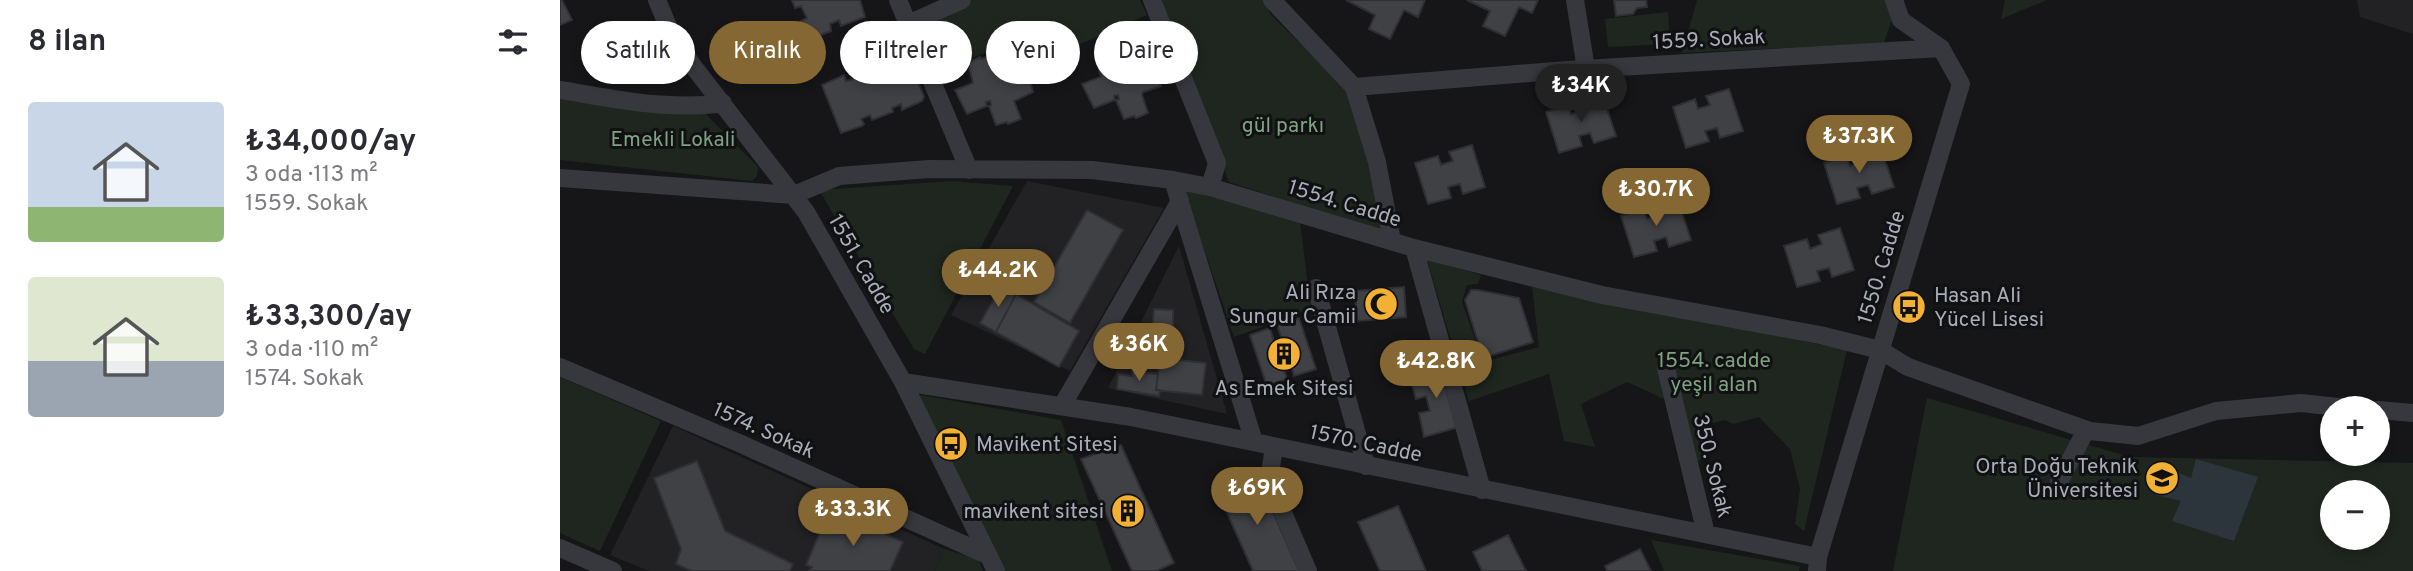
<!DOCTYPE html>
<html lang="tr">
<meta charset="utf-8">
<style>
body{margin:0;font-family:Overpass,sans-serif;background:#f7f7f7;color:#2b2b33;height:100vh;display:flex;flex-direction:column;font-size:26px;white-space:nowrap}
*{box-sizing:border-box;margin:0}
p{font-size:23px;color:#7c7c81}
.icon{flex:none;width:38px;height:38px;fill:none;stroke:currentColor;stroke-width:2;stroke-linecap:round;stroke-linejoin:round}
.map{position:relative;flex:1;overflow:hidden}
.sheet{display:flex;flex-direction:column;background:#fff;width:560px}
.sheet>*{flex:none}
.banner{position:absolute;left:21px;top:21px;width:665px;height:63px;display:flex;gap:14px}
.controls{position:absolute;left:1760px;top:396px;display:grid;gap:14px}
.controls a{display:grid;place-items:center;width:70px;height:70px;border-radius:50%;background:#fff;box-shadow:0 4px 10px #0003;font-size:35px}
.price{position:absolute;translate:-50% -60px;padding:0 16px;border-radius:24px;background:#856733;color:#fff;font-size:23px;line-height:46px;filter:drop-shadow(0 2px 4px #0008)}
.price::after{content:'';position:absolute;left:50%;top:42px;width:21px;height:16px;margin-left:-10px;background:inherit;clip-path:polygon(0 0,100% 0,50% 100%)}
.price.selected{background:#222;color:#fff}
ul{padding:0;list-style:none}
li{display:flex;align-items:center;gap:21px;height:175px;padding:0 28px}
li span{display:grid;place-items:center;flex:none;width:196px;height:140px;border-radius:7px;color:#555}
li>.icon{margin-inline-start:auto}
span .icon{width:84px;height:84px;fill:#fffc;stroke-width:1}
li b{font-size:30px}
h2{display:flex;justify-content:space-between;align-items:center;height:84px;padding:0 28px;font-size:30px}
.tag{padding:0 24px;border-radius:32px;background:#fff;box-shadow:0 4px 10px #0003;font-size:24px;line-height:63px}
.tag.selected{background:#856733;color:#fff}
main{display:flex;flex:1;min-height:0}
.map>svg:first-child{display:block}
</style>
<main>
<section class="sheet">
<h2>8 ilan<svg class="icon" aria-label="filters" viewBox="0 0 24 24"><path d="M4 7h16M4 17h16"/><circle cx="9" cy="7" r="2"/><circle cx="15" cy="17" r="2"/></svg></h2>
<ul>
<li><span style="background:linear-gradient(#c9d6e8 75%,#8fb573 0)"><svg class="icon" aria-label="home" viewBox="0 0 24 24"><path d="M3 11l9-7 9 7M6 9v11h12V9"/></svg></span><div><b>₺34,000/ay</b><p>3 oda · 113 m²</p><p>1559. Sokak</p></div></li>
<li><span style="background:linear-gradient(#dfe7d0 60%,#9aa5b1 0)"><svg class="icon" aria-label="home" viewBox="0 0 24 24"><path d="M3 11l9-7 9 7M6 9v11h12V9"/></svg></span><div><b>₺33,300/ay</b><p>3 oda · 110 m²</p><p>1574. Sokak</p></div></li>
</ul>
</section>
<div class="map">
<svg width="1853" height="571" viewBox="0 0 1853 571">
<rect width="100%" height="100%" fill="#161618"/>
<!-- built -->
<path fill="#222225" d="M1797,0H1853V34L1800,17Z
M467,181L604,208L510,371L391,315Z
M619,246L667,414L548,388Z
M113,426L384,549L375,571H89L50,555Z"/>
<!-- green -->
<path fill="#1e261f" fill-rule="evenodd" d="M413,0H580L587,15L511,48L454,42L369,74L349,27Z
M595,0H704L711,15L798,100L821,231L669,182Z
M1137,0H1326L1332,19L1324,43L1122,53Z
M1445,0H1487L1441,19Z
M1108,12L1110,44L1048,47L1045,19Z
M0,94L141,109L198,167L197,176L192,181L0,160Z
M392,181L453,186L365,354L354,349L259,190Z
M623,187L740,222L751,309L674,337Z
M867,260L921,275L918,284L907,285L902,302L923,362L979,347L972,287L1287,350L1244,531L1235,524L1240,489L1230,449L1199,417L1173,424L1165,420L1144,425L1149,456L1129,465L1114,400L1102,398L1067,382L1021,404L1035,447L1004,441L989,374L909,401Z
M0,377L101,421L40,551L0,533Z
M355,394L501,420L552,571H445Z
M1367,398L1570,457L1853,463V571H1333ZM1773,492H1818V537H1773Z
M1091,540L1240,566L1239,571H1104Z
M384,549L418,559L423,571H375Z"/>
<!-- water -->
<path fill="#2c353c" d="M1636,459L1698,477L1674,541L1612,521L1621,501L1596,495L1609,469L1631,478Z"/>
<!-- building -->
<path fill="#404145" stroke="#303034" stroke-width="2" d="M0,0H2L12,20L0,25Z
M232,0H300L305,17L281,26L279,20L270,24L271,31L248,40L241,21L247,18L241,6L235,8Z
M786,0H865L858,17L844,10L830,39L809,29L815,15Z
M907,0H978L972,13L959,7L945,36L923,26L930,11Z
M1054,0H1086L1087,7L1077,8L1073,14L1056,16Z
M561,49L567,69L570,70L589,62L594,73L596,72L601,86L583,92L582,95L588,113L576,118L574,116L564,119L556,100L559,99L558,95L554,96L555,100L534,108L522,84L541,77L535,56L548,51L549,53Z
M344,52L347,54L364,97L362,101L342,110L341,104L332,108L333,112L312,120L310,115L301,119L304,124L302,126L281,133L262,85L284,75L286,81L294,79L292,74L315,65L318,69L325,66L323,60Z
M433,55L439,75L442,76L462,68L466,79L469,78L473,92L454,101L461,119L448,124L447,122L436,125L429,106L431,105L430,101L426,102L427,106L407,114L395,90L413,83L408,63L420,57L421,59Z
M1169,89L1183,131L1160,138L1157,128L1145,131L1149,141L1126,148L1113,107L1135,99L1138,109L1150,105L1146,96Z
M1042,94L1056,136L1034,143L1030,133L1019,136L1022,146L999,153L986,112L1009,105L1011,114L1024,110L1020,101Z
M912,145L925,187L903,194L900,184L888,187L891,198L868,204L855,163L878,156L881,165L893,161L889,152Z
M1320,145L1334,187L1312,194L1308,185L1297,188L1300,198L1277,204L1264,163L1287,156L1290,166L1302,161L1298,152Z
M1117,198L1131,240L1109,247L1106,237L1094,241L1097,251L1074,257L1061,216L1084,209L1087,219L1099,214L1095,205Z
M527,210L563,230L510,323L474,302Z
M1280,228L1294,270L1272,277L1269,268L1257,271L1260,281L1237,287L1224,246L1247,239L1250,249L1262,244L1258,235Z
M441,286L456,294L436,332L420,323Z
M844,287L846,317L797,321L795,291Z
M911,290H918L959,298L973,342L923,358L905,300Z
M456,294L519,331L499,367L436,332Z
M594,309L613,310V332L592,330Z
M739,318L756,369L734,376L730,361L722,363L727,379L707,386L690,335L710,328L716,348L724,345L717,325Z
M600,358L646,363L642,395L596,390Z
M882,362L902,426L864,437L859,413L870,411L866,396L856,399L849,374Z
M572,371L598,374L596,390H600L599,396L557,389L558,374L572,376Z
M561,445L614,563L596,571H572L521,459Z
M137,461L165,531L233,564L230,571H131L116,564L121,549L94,478Z
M697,476L739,571H693L657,490Z
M838,506L866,571H820L798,522Z
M277,512L343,542L330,571H249L252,567L246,565L263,525L270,528Z
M948,535L966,571H922L913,552Z
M1080,549L1091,571H1047L1045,566Z"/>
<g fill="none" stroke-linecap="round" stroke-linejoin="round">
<!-- minor -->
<path stroke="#37383d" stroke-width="18" d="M97,0L112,36L133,66L246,212L343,382L436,571
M338,0L409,170
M592,0L657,163L650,187
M712,0L794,87L817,162L832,241
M1015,0L1026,69
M348,24L402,0
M794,87L1007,70L1381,48
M0,90C55,99 108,111 163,103
M0,178L234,195L279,176L369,169L532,170L613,180L650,187L854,248L1042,295L1260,335L1320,350L1348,367L1530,431L1578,436L1656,411L1741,403L1788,408
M613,180L694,442
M854,248L922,490
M756,288L806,466
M0,367L179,443L427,555
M1106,368L1146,534
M343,382L571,417L1258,557
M502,406L620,201
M1818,410L1853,413
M714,447L709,480L748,571
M1499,482L1526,430
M0,548L53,571
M1257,571L1258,557L1401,84L1381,48L1341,20L1334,0"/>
</g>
<!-- icons -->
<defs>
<g id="mosque-disc" transform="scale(1.75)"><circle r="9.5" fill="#f2b134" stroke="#111113"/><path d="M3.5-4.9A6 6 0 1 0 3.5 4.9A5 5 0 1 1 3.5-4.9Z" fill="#111"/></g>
<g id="bus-disc" transform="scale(1.75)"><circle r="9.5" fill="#f2b134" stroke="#111113"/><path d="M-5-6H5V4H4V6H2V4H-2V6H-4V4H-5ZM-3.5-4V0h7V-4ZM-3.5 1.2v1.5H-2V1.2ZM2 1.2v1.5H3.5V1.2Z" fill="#111"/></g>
<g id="building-disc" transform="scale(1.75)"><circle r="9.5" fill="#f2b134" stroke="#111113"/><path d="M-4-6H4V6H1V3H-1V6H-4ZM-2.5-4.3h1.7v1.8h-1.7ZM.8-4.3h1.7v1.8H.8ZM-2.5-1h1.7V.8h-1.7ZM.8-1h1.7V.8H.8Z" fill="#111"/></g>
<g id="university-disc" transform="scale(1.75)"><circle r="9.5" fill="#f2b134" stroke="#111113"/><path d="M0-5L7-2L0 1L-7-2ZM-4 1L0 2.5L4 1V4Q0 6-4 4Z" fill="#111"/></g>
</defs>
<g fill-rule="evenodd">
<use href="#mosque-disc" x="821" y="304"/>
<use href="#bus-disc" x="1349" y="307"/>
<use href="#building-disc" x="724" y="354"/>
<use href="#bus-disc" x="391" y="444"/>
<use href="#university-disc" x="1602" y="478"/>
<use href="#building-disc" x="568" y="511"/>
</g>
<g text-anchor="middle" stroke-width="6" stroke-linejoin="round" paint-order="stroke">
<!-- street labels -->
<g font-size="21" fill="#a8adb8" stroke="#111113">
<text transform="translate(1149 39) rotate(-3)" y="7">1559. Sokak</text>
<text transform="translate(785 203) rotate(17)" y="7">1554. Cadde</text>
<text transform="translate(302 264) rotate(60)" y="7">1551. Cadde</text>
<text transform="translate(1321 267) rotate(-73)" y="7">1550. Cadde</text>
<text transform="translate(204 430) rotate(24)" y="7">1574. Sokak</text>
<text transform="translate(806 443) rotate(12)" y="7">1570. Cadde</text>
<text transform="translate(1153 466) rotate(76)" y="7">350. Sokak</text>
</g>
<!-- park labels -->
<g font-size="21" fill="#7fa381" stroke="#111113">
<text x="723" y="132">gül parkı</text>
<text x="113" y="146">Emekli Lokali</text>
<text x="1154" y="367">1554. cadde<tspan x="1154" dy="24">yeşil alan</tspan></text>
</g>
<!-- poi labels -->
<g font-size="21" fill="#a8adb8" stroke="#111113" text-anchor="end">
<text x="796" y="299">Ali Rıza<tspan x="796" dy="24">Sungur Camii</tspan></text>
<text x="1374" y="302" text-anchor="start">Hasan Ali<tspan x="1374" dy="24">Yücel Lisesi</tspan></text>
<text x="724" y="395" text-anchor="middle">As Emek Sitesi</text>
<text x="416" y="451" text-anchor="start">Mavikent Sitesi</text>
<text x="1578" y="473">Orta Doğu Teknik<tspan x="1578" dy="24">Üniversitesi</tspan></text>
<text x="544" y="518">mavikent sitesi</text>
</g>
</g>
</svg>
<div class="controls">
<a>+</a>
<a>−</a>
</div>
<b class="price selected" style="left:1021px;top:124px">₺34K</b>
<b class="price" style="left:1299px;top:175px">₺37.3K</b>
<b class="price" style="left:1096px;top:228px">₺30.7K</b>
<b class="price" style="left:438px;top:309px">₺44.2K</b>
<b class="price" style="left:579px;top:383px">₺36K</b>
<b class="price" style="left:876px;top:400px">₺42.8K</b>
<b class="price" style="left:697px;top:527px">₺69K</b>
<b class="price" style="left:293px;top:548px">₺33.3K</b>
<div class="banner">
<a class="tag">Satılık</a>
<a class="tag selected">Kiralık</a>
<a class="tag">Filtreler</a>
<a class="tag">Yeni</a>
<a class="tag">Daire</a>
</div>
</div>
</main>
